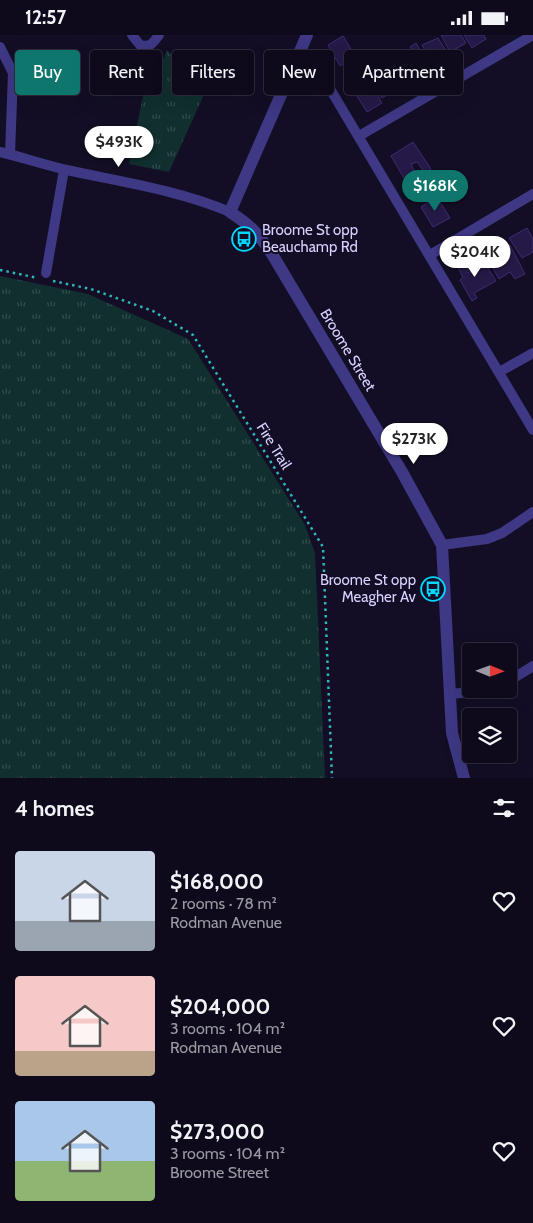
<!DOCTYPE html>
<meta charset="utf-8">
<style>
body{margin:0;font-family:Cabin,sans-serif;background:#171325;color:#f1f3f6;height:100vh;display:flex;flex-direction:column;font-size:19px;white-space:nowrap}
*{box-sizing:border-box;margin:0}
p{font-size:16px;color:#9b9aa3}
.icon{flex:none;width:28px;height:28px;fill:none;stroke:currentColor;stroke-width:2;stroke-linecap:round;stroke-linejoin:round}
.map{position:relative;height:743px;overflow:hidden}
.side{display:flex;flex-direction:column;background:#0e0a1c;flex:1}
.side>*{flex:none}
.hud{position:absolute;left:15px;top:15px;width:504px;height:45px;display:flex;gap:10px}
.needle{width:32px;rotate:91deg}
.tools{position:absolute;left:462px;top:608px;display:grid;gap:10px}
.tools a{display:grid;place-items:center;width:55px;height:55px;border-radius:5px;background:#0e0a1c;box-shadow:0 5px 20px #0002,0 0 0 1px #2e2b3b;font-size:25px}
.price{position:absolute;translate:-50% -42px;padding:0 11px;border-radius:18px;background:#fff;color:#222;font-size:16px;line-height:32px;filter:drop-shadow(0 1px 2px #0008)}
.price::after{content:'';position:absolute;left:50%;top:30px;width:15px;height:11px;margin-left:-8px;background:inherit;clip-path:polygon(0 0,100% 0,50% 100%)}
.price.on{background:#0f766e;color:#fff}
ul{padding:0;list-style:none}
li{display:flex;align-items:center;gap:15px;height:125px;padding:0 15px}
li span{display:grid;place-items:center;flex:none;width:140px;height:100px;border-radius:5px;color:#555}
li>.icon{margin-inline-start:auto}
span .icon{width:60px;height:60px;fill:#fffc;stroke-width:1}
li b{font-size:21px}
h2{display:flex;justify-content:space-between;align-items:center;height:60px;padding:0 15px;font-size:21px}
.tag{padding:0 18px;border-radius:5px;background:#0e0a1c;box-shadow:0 5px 20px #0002,0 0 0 1px #2e2b3b;font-size:18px;line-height:45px}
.tag.on{background:#0f766e;color:#fff}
.status{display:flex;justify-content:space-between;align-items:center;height:35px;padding:0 25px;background:#0e0a1c;direction:ltr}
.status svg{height:14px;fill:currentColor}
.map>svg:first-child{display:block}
</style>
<div class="status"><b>12:57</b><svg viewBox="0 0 49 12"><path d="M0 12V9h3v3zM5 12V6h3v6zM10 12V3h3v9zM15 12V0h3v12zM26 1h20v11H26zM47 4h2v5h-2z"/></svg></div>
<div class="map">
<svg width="533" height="743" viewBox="0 0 533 743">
<defs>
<pattern id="grass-tufts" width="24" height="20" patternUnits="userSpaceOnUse" patternTransform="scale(1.25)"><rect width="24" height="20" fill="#112f2f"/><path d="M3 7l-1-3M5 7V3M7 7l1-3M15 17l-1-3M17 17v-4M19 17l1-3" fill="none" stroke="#334c4e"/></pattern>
</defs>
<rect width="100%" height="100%" fill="#130e25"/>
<!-- grass -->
<path fill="url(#grass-tufts)" d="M167,15L206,55L169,137L129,129L149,32L164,23Z
M0,241L88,259L188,304L305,490L315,518L325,743H0Z"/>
<!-- building -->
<path fill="#251a47" stroke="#3d2b73" d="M441,0H461L466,8L450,17Z
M464,0H484L486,4L472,13Z
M343,1L355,21L340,31L328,10Z
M438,3L450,22L434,30L422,10Z
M416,8L432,35L417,43L404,18L412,14L410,12Z
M400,21L413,42L405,47L402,45L398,48L385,28Z
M387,34L398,54L382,63L370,43Z
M367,41L382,68L367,77L355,58L360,54L357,47Z
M413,107L431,134L425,138L417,127L411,129L418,144L408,150L391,121Z
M437,162L450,183L433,192L421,172Z
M527,193L533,204V217L522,223L509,203Z
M510,210L525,239L515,244L510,237L499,244L487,223L492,220L494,222L506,217L504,213Z
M462,224L469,235L466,236L468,238L479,231L478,228L483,225L496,246L474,258L477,263L472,266L460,245L463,242L455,228Z"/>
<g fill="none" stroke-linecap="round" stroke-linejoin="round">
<!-- path -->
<path stroke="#2cb9b7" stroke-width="2.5" stroke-dasharray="2.5 4" stroke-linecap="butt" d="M0,235L38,243
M53,246L91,254L153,276L193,300L323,512L332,743"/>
<!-- minor -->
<path stroke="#3e3885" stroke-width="10" d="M132,0L140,10C150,13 153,8 159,0
M0,12L13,38L10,119
M297,22L313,31L320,37L533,395
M359,101L533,0
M0,117C22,122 44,130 67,135C122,147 178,155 230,177
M430,220L533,159
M46,238L64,135
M499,337L533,318
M442,510L487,504L502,498L533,477
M509,646L533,631
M449,659L474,657L487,654"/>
<!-- tertiary -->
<path stroke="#3e3885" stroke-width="12" d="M307,0L230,177C250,190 259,199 272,219L402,437L442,510L452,698L464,743"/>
</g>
<!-- icons -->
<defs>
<g id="bus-ring" transform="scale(1.25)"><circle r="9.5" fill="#130e25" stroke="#00d8fd" stroke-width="1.5"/><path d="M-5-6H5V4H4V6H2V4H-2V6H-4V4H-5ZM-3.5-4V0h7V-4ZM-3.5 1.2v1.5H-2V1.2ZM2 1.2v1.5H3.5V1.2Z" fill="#00d8fd"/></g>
</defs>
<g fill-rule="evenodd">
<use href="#bus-ring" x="244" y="204"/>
<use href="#bus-ring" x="433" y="554"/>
</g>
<g text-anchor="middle" stroke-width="4" stroke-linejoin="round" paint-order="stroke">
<!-- poi labels -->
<g font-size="15" fill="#d9d2ff" stroke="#130e25" text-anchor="start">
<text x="262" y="200">Broome St opp<tspan x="262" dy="17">Beauchamp Rd</tspan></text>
<text x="416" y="550" text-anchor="end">Broome St opp<tspan x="416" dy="17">Meagher Av</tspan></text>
</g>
<!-- street labels -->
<g font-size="15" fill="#d9d2ff" stroke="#130e25">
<text transform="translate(348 315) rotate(59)" y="5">Broome Street</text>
<text transform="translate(274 411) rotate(58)" y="5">Fire Trail</text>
</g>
</g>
</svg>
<div class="tools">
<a><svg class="needle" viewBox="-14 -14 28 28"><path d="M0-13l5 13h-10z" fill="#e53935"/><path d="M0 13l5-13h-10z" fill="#9b9aa3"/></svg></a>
<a><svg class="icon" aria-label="layers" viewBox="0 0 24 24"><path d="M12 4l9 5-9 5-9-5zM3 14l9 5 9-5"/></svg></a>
</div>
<b class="price" style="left:119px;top:133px">$493K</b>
<b class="price on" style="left:435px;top:177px">$168K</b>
<b class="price" style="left:475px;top:243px">$204K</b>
<b class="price" style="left:414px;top:430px">$273K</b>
<div class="hud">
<a class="tag on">Buy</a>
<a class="tag">Rent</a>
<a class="tag">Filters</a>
<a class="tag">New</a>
<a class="tag">Apartment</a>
</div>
</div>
<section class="side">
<h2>4 homes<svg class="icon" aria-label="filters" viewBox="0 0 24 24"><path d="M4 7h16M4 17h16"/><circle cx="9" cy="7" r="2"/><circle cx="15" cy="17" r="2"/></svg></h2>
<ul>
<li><span style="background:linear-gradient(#c9d6e8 70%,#9aa5b1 0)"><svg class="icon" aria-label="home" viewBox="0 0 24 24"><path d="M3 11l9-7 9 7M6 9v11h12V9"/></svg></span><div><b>$168,000</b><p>2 rooms · 78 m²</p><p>Rodman Avenue</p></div><svg class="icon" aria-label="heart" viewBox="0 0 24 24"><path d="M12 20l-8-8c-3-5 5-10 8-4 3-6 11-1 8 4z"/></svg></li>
<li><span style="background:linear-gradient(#f6c9c9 75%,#b9a48a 0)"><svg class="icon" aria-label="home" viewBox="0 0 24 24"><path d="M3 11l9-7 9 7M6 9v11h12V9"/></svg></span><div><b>$204,000</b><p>3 rooms · 104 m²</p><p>Rodman Avenue</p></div><svg class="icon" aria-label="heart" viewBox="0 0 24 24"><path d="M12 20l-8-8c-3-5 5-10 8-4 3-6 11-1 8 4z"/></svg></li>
<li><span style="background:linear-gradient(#a9c7e8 60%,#8fb573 0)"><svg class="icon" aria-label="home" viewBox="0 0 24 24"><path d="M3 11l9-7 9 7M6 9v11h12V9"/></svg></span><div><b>$273,000</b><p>3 rooms · 104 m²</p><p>Broome Street</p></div><svg class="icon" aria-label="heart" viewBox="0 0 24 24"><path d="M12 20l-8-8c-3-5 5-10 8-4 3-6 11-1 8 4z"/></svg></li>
</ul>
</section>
